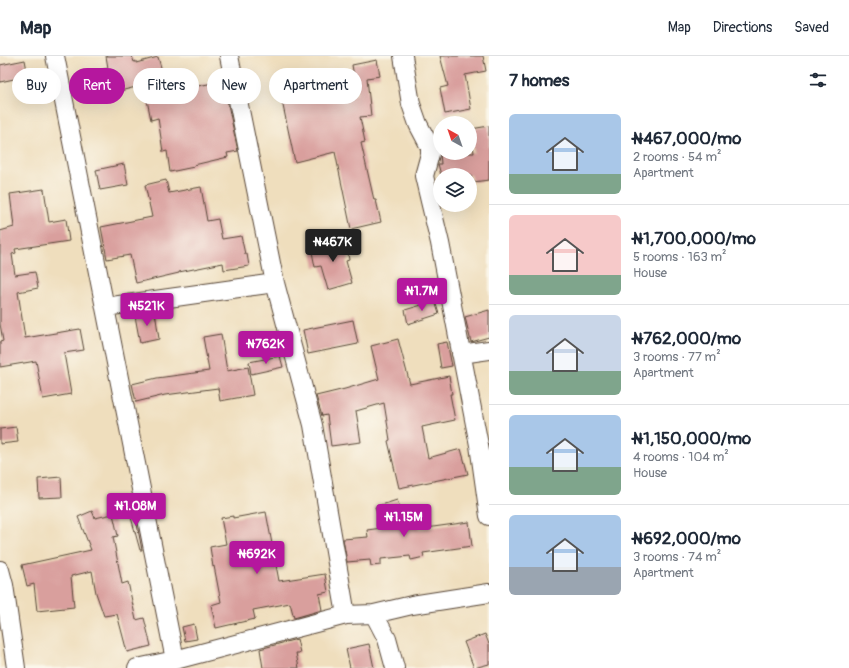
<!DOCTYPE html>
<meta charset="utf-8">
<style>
body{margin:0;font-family:Pangolin,sans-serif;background:#f6f6f7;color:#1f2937;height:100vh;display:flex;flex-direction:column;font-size:15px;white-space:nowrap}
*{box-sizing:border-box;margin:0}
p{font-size:13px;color:#747a83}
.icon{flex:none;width:22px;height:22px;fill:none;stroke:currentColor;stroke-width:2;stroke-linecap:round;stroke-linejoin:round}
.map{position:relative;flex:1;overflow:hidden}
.sheet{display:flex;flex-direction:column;background:#fff;width:360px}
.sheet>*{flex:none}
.hud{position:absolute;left:12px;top:12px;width:380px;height:36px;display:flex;gap:8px}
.needle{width:26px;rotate:320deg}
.buttons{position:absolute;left:433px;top:60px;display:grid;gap:8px}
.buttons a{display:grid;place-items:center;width:44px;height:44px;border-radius:50%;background:#fff;box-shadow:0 4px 16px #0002;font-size:20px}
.price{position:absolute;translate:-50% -34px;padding:0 9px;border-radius:4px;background:#b5179e;color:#fff;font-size:13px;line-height:26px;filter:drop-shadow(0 1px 2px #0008)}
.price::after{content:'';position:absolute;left:50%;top:24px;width:12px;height:9px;margin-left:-6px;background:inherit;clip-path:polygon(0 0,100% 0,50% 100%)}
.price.active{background:#222;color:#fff}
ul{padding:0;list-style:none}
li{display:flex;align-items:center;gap:12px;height:100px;padding:0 20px}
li+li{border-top:1px solid #e0e1e3}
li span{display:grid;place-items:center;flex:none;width:112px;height:80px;border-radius:6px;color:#555}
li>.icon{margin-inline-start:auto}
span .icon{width:48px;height:48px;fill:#fffc;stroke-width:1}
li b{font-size:17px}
h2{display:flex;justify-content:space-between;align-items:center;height:48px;padding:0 20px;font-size:17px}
.pill{padding:0 14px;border-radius:18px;background:#fff;box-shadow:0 4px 16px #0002;font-size:14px;line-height:36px}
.pill.active{background:#b5179e;color:#fff}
header{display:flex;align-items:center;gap:24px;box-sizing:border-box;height:56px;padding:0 20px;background:#fff;border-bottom:1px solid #e0e1e3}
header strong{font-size:19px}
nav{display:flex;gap:22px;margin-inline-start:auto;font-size:14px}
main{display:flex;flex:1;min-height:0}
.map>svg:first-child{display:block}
</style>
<header>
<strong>Map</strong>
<nav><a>Map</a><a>Directions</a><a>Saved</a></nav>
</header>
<main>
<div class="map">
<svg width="489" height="612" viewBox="0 0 489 612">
<rect width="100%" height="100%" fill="#fbf7ec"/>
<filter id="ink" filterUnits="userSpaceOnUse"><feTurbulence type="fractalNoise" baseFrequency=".025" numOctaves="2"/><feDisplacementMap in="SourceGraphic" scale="8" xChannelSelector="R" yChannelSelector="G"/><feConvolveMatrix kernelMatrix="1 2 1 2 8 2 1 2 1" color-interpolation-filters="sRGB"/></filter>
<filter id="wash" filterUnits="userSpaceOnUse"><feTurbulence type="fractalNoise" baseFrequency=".012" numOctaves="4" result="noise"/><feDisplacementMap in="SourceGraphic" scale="16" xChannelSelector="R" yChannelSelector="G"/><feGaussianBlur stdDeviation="0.9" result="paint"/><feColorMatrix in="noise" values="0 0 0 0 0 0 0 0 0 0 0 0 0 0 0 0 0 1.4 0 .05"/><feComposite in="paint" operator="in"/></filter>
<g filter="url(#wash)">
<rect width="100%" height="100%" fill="#efdebd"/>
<g id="blocks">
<!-- building -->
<path fill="#d99f9d" d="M106,0H132L134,6L136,5V7L158,1L168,36L223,25L238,95L227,97L228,101L194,109V111L170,116L167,95L163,96L158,62L151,64L144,29L108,38L107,33L97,35L92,16L108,12Z
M440,0H483L486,15L465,19L471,53L445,58L440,32L448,30Z
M25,4L28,20L0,26V9Z
M377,4L380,20L367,22L371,60L360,61L365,86L361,87L374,144H376L381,166L351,173L335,96L295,106L282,45L317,37L318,42L357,38L352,9Z
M489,70V124L473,126L471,119H441L438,108H441L440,97H474L471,73Z
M124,108L128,129L100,134L96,114Z
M166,124L169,137L201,131L207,165L218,163L222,183L241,180L245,198H247L249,210L224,214L223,207L179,216V217L136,227L130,199L107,203L101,171L152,161L145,129Z
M44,133L49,166L66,163L69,185L15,193L16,197L12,198L15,219L35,216L38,232L18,236L25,282L80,273L84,294L64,297L71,338L43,343L36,305L0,311V286L3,285L0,268V175L14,171L10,138Z
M346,184L349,204L346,205L352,227L328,234L321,210L315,211L311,191Z
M435,245L439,258L408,268L405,254Z
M489,254V281L471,286L465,261Z
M155,256L159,283L140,287L135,260Z
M353,264L358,288L308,298L303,274Z
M221,278L227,315L248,311L253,339L220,345L218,332L165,339L136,346L132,328L157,322L209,315L203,281Z
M398,283L410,328L449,320L452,338H450L455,364L422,371L428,402L461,393L468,418L399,432L388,385L390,384L384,347L356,355L361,386L331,390L327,359L322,360L316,340L345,333L379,323L371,290Z
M447,286L452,310L441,312L437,288Z
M280,300L283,311L251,318L249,306Z
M16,371L18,386L0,388V373Z
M61,421L62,441L39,442L38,423Z
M397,444L405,466L417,464L419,473L469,466L472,490L423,497L424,501L411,504L410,500L381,503V509L371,510L370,504L347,506L343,483L368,481L367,474L382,472L375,451Z
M134,453L142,494H140L129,454Z
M92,455L95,462L113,458L118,480L113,481L122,528L128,526L136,564L144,562L151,590L127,596L117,558L104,560L96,537L92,515L71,520L74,551L37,555L34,528L27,530L22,509L91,494L78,461Z
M266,456L279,525L325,518L328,536L319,538L322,554L294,562L290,547L253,554L255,563L216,572L211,549L221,546L214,510L213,511L210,491L226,488L221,462L233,460V462Z
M194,568L197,583L185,585L182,571Z
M485,578L489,588V608L474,612L464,586Z
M297,583L300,597H296L299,612H263L260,593Z
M369,588L374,612H350L346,593Z"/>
</g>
</g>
<g filter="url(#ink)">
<use href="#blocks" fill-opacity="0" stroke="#564536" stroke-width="1"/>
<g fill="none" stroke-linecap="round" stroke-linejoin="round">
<!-- minor casing -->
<g stroke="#564536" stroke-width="20">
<path id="minor" d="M55,0L175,604
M229,0L275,227L313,369L346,559
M403,0L411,48L418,68L430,91V98L424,120L440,187L479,389L489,460
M105,251L275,227
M461,298L489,294
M0,514L4,529L16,612
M374,558L387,583L395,612
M137,612L175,604L346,559L374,558L412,549L489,537"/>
</g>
<!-- minor -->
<use href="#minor" stroke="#fff" stroke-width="18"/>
</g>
</g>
</svg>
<div class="buttons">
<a><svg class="needle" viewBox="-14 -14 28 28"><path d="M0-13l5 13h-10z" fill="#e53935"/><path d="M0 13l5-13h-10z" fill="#747a83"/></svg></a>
<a><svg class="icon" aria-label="layers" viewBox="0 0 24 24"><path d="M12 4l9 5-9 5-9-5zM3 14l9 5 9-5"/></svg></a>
</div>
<b class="price active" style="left:333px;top:207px">₦467K</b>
<b class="price" style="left:422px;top:256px">₦1.7M</b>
<b class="price" style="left:147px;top:271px">₦521K</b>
<b class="price" style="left:266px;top:309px">₦762K</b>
<b class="price" style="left:136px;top:471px">₦1.08M</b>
<b class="price" style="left:404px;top:482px">₦1.15M</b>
<b class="price" style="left:257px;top:519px">₦692K</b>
<div class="hud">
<a class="pill">Buy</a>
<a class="pill active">Rent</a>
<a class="pill">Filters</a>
<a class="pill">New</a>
<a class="pill">Apartment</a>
</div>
</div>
<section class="sheet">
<h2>7 homes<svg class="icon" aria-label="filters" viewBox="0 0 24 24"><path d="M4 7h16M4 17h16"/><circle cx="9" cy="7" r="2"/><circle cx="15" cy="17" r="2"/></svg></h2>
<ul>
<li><span style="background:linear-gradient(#a9c7e8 75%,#7fa58c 0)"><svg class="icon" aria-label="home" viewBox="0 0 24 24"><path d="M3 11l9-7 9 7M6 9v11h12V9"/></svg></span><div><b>₦467,000/mo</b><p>2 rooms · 54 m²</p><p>Apartment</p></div></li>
<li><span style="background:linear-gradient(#f6c9c9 75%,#7fa58c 0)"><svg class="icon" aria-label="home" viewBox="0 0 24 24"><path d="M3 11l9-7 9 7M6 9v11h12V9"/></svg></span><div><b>₦1,700,000/mo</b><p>5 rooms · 163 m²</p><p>House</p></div></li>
<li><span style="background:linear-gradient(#c9d6e8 70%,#7fa58c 0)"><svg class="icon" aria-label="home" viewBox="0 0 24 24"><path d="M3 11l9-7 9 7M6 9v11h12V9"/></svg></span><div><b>₦762,000/mo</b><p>3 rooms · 77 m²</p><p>Apartment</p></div></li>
<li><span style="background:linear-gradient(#a9c7e8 65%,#7fa58c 0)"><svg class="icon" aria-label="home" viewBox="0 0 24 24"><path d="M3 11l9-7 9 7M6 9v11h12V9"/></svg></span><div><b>₦1,150,000/mo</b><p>4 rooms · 104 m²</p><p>House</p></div></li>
<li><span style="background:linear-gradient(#a9c7e8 65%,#9aa5b1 0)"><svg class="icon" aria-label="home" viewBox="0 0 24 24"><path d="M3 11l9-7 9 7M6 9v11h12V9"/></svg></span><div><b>₦692,000/mo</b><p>3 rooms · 74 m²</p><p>Apartment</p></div></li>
</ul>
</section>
</main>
